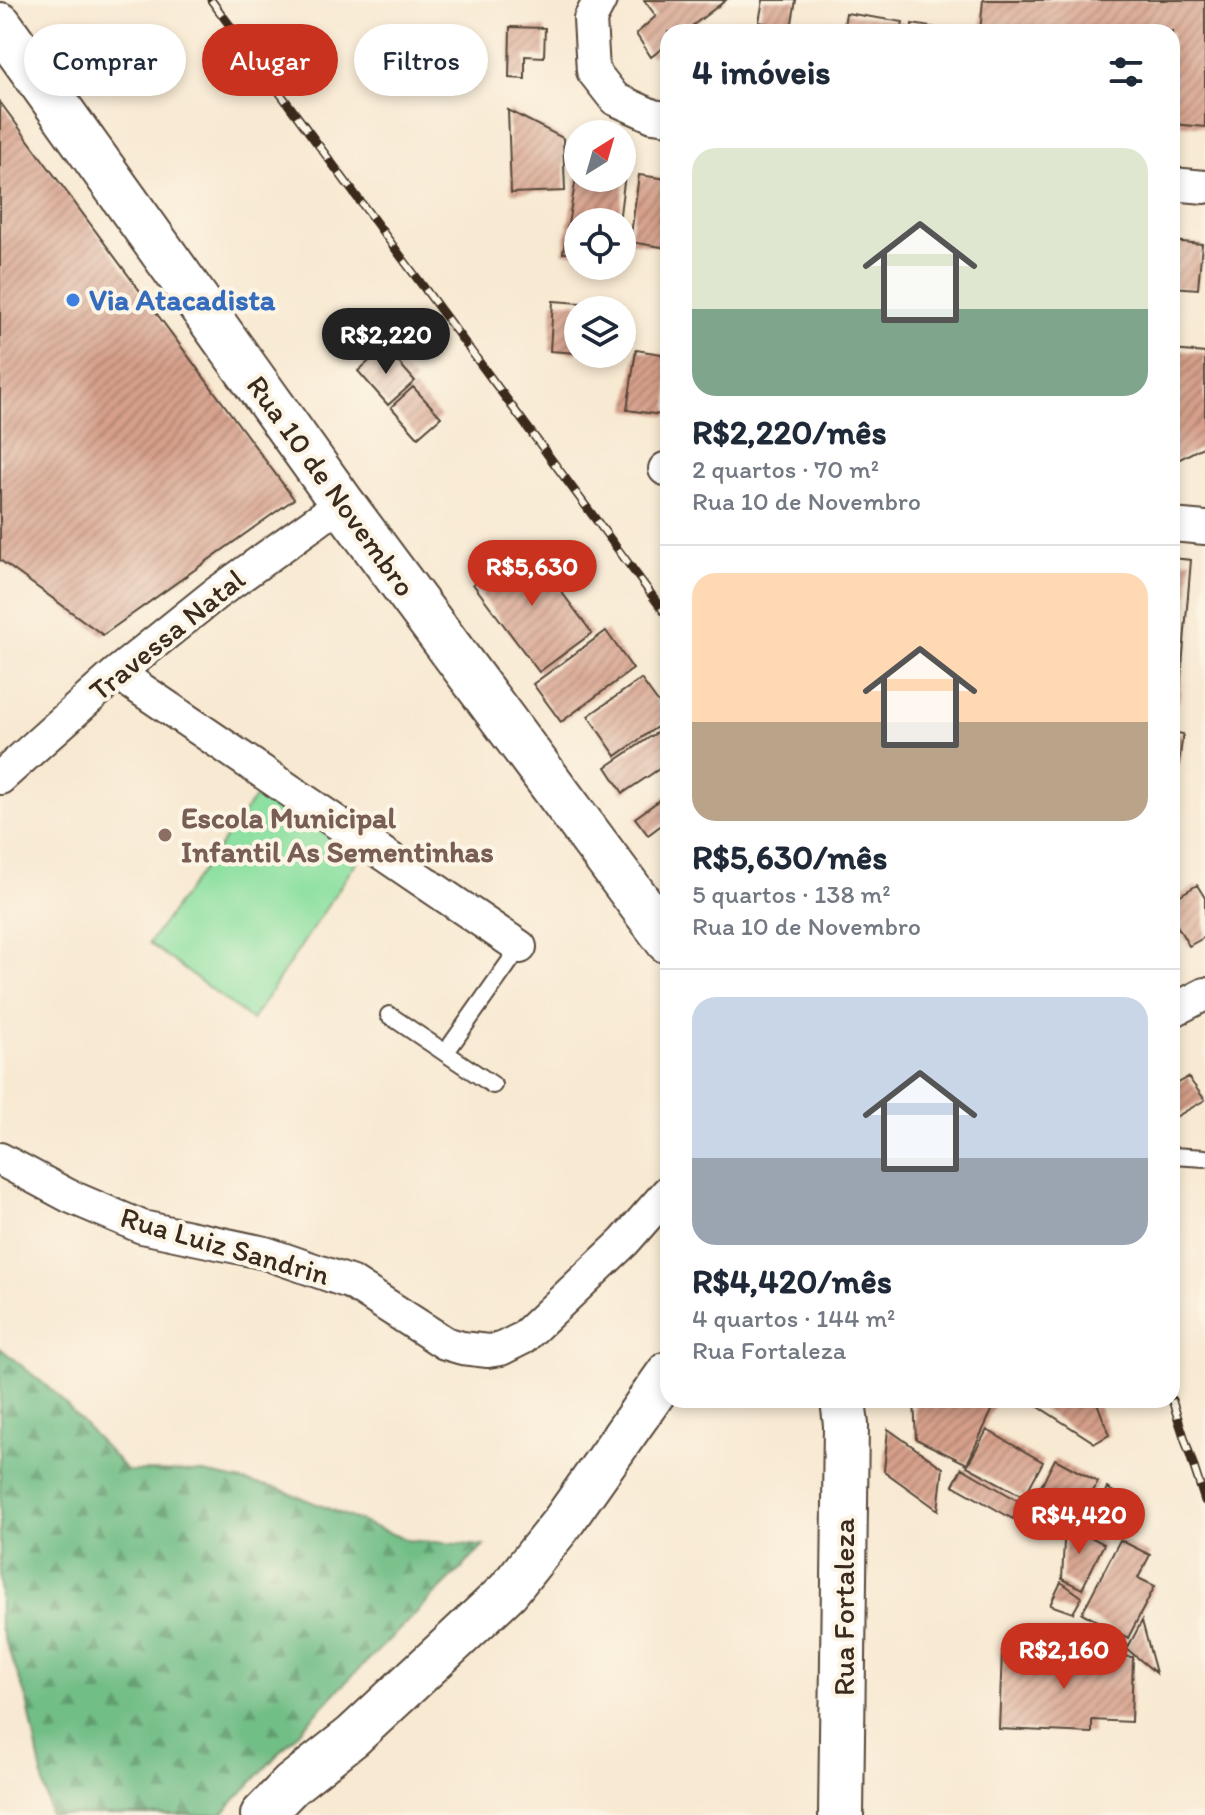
<!DOCTYPE html>
<html lang="pt">
<meta charset="utf-8">
<style>
body{margin:0;font-family:Itim,sans-serif;background:#f2f2f3;color:#1f2937;height:100vh;display:flex;flex-direction:column;font-size:30px;white-space:nowrap}
*{box-sizing:border-box;margin:0}
p{font-size:26px;color:#747a83}
.icon{flex:none;width:44px;height:44px;fill:none;stroke:currentColor;stroke-width:2;stroke-linecap:round;stroke-linejoin:round}
.map{position:relative;flex:1;overflow:hidden}
.panel{position:absolute;left:660px;top:24px;width:520px;height:1384px;display:flex;flex-direction:column;background:#fff;border-radius:24px;box-shadow:0 4px 12px #0003}
.panel>*{flex:none}
.hud{position:absolute;left:24px;top:24px;width:516px;height:72px;display:flex;gap:16px}
.needle{width:52px;rotate:37deg}
.tools{position:absolute;left:564px;top:120px;display:grid;gap:16px}
.tools a{display:grid;place-items:center;width:72px;height:72px;border-radius:50%;background:#fff;box-shadow:0 4px 12px #0003;font-size:40px}
.price{position:absolute;translate:-50% -68px;padding:0 18px;border-radius:28px;background:#c8321e;color:#fff;font-size:26px;line-height:52px;filter:drop-shadow(0 2px 4px #0008)}
.price::after{content:'';position:absolute;left:50%;top:48px;width:24px;height:18px;margin-left:-12px;background:inherit;clip-path:polygon(0 0,100% 0,50% 100%)}
.price.active{background:#222;color:#fff}
ul{padding:0;list-style:none}
li{display:grid;align-content:center;gap:16px;height:424px;padding:0 32px}
li+li{border-top:2px solid #e0e1e3}
li span{display:grid;place-items:center;height:248px;border-radius:24px;color:#555}
li>.icon{margin-inline-start:auto}
span .icon{width:144px;height:144px;fill:#fffc;stroke-width:1}
li b{font-size:34px}
h2{display:flex;justify-content:space-between;align-items:center;height:96px;padding:0 32px;font-size:34px}
.pill{padding:0 28px;border-radius:36px;background:#fff;box-shadow:0 4px 12px #0003;font-size:28px;line-height:72px}
.pill.active{background:#c8321e;color:#fff}
.map>svg:first-child{display:block}
</style>
<div class="map">
<svg width="1205" height="1815" viewBox="0 0 1205 1815">
<defs>
<pattern id="forest-firs" width="22" height="20" patternUnits="userSpaceOnUse" patternTransform="scale(2)"><rect width="22" height="20" fill="#72be87"/><path d="M5 1l3.5 6h-7zM16 11l3.5 6h-7z" fill="#5f9b6e"/></pattern>
<pattern id="building-hatch" width="6" height="6" patternUnits="userSpaceOnUse" patternTransform="scale(2)"><rect width="6" height="6" fill="#d59f8a"/><path d="M-1 1l2-2M0 6l6-6M5 7l2-2" fill="none" stroke="#ae8270"/></pattern>
</defs>
<rect width="100%" height="100%" fill="#fcf5e5"/>
<filter id="ink" filterUnits="userSpaceOnUse"><feTurbulence type="fractalNoise" baseFrequency=".0125" numOctaves="2"/><feDisplacementMap in="SourceGraphic" scale="16" xChannelSelector="R" yChannelSelector="G"/><feConvolveMatrix kernelMatrix="1 2 1 2 8 2 1 2 1" color-interpolation-filters="sRGB"/></filter>
<filter id="wash" filterUnits="userSpaceOnUse"><feTurbulence type="fractalNoise" baseFrequency=".006" numOctaves="4" result="noise"/><feDisplacementMap in="SourceGraphic" scale="32" xChannelSelector="R" yChannelSelector="G"/><feGaussianBlur stdDeviation="1.8" result="paint"/><feColorMatrix in="noise" values="0 0 0 0 0 0 0 0 0 0 0 0 0 0 0 0 0 1.4 0 .05"/><feComposite in="paint" operator="in"/></filter>
<g filter="url(#wash)">
<rect width="100%" height="100%" fill="#f8e9d2"/>
<!-- forest -->
<path fill="url(#forest-firs)" stroke="#567452" stroke-width="2" d="M0,1348L55,1393L127,1471L199,1472L277,1488L407,1540L484,1546L340,1688L221,1815H50L27,1700L0,1627Z"/>
<!-- park -->
<path fill="#8de0a1" stroke="#648560" stroke-width="2" d="M262,788L359,858L252,1020L149,943Z"/>
<g id="blocks">
<!-- building -->
<path fill="url(#building-hatch)" d="M644,0H726L684,32H668V44L651,57L636,34L656,16Z
M763,0H796L791,28L759,22Z
M983,0H1205V127L1172,124V32H980Z
M846,13L903,22L901,32H843Z
M912,24L943,29V32H911Z
M510,27L545,28L544,57L525,56V79L509,78Z
M0,102L294,499L103,635L0,560Z
M508,110L563,138L565,191L511,193Z
M622,173L625,174L619,222H578V253H563L576,178H622Z
M639,175L668,179V248L630,242Z
M1172,241L1202,244L1198,289L1172,287Z
M553,301L623,306V310H578V353L550,351Z
M385,347L415,381L388,405L358,371Z
M636,350L668,355V416L627,410Z
M1172,350L1205,353V446L1178,460H1172Z
M413,387L441,417L418,437L391,407Z
M526,544L592,633L539,672L473,584Z
M1172,558L1191,560L1179,702H1172Z
M606,631L633,669L561,722L533,684Z
M641,679L668,716V719L616,756L588,716Z
M668,725V763L623,793L606,767Z
M1172,732L1183,734L1176,783L1172,782Z
M668,794V820L648,835L635,818Z
M1197,885L1205,898V937L1189,946L1172,917V900Z
M1188,1077L1205,1100L1172,1119V1086Z
M914,1400H997L967,1464L916,1439Z
M1028,1400H1096L1109,1435L1095,1443Z
M888,1429L943,1468L938,1510L884,1471Z
M987,1430L1043,1462L1024,1497L967,1466Z
M1055,1459L1098,1482L1077,1521L1035,1498Z
M962,1468L1022,1503L1013,1519L953,1485Z
M1107,1488L1125,1499L1109,1532L1090,1522Z
M1065,1523L1104,1544L1082,1589L1062,1579Z
M1120,1540L1150,1555L1138,1578L1155,1586L1128,1638L1082,1613Z
M1061,1582L1082,1597L1073,1613L1050,1605Z
M1142,1621L1156,1673L1127,1649Z
M1002,1651L1133,1657L1131,1722L1092,1720V1733L999,1729Z"/>
</g>
</g>
<g filter="url(#ink)">
<use href="#blocks" fill-opacity="0" stroke="#574739" stroke-width="2"/>
<g fill="none" stroke-linecap="round" stroke-linejoin="round">
<!-- service casing -->
<g stroke="#574739" stroke-width="20">
<path id="service" d="M389,1015L493,1085
M446,1052L520,947
M1172,1156L1205,1158"/>
</g>
<!-- minor casing -->
<g stroke="#574739" stroke-width="36">
<path id="minor" d="M600,0L590,19L593,71L615,99L653,116L668,118
M1172,184L1205,187
M665,469H668
M1172,525L1205,528
M117,673L520,947
M0,778L117,673L214,595L342,503
M1172,1011L1205,994
M0,1159L69,1196L142,1227L265,1253L352,1283L445,1343L462,1348L488,1351L501,1349L523,1338L624,1242L668,1192"/>
</g>
<!-- tertiary casing -->
<g stroke="#574739" stroke-width="46">
<path id="tertiary" d="M262,1815L291,1785L353,1736L508,1591L563,1522L668,1373"/>
</g>
<!-- secondary casing -->
<g stroke="#574739" stroke-width="48">
<path id="secondary" d="M0,25L342,503L668,941
M841,1815L846,1425L843,1400"/>
</g>
<!-- service -->
<use href="#service" stroke="#fff" stroke-width="16"/>
<!-- minor -->
<use href="#minor" stroke="#fff" stroke-width="32"/>
<!-- tertiary -->
<use href="#tertiary" stroke="#fff" stroke-width="42"/>
<!-- secondary -->
<use href="#secondary" stroke="#fff" stroke-width="44"/>
<!-- rail casing -->
<g stroke="#3b2a1e" stroke-width="9">
<path id="rail" d="M211,0L668,617
M1172,1400L1205,1501"/>
</g>
<!-- rail -->
<use href="#rail" stroke="#fcf5e5" stroke-width="6" stroke-dasharray="18" stroke-linecap="butt"/>
</g>
</g>
<!-- markers -->
<circle fill="#3f7fe0" stroke="#fcf5e5" stroke-width="3" cx="73" cy="300" r="8"/>
<circle fill="#8d6e63" stroke="#fcf5e5" stroke-width="3" cx="165" cy="835" r="8"/>
<g text-anchor="middle" stroke-width="8" stroke-linejoin="round" paint-order="stroke">
<!-- shop labels -->
<g font-size="30" font-weight="bold" fill="#366cbe" stroke="#fcf5e5" text-anchor="start">
<text x="89" y="310">Via Atacadista</text>
</g>
<!-- street labels -->
<g font-size="30" fill="#3b2a1e" stroke="#fcf5e5">
<text transform="translate(331 486) rotate(54)" y="10">Rua 10 de Novembro</text>
<text transform="translate(167 635) rotate(-39)" y="10">Travessa Natal</text>
<text transform="translate(225 1246) rotate(16)" y="10">Rua Luiz Sandrin</text>
<text transform="translate(844 1607) rotate(-90)" y="10">Rua Fortaleza</text>
</g>
<!-- education labels -->
<g font-size="30" font-weight="bold" fill="#785e54" stroke="#fcf5e5" text-anchor="start">
<text x="181" y="828">Escola Municipal<tspan x="181" dy="34">Infantil As Sementinhas</tspan></text>
</g>
</g>
</svg>
<div class="tools">
<a><svg class="needle" viewBox="-14 -14 28 28"><path d="M0-13l5 13h-10z" fill="#e53935"/><path d="M0 13l5-13h-10z" fill="#747a83"/></svg></a>
<a><svg class="icon" aria-label="locate" viewBox="0 0 24 24"><circle cx="12" cy="12" r="6"/><path d="M12 2v4M12 18v4M2 12h4M18 12h4"/></svg></a>
<a><svg class="icon" aria-label="layers" viewBox="0 0 24 24"><path d="M12 4l9 5-9 5-9-5zM3 14l9 5 9-5"/></svg></a>
</div>
<b class="price active" style="left:386px;top:376px">R$2,220</b>
<b class="price" style="left:532px;top:608px">R$5,630</b>
<b class="price" style="left:1079px;top:1556px">R$4,420</b>
<b class="price" style="left:1064px;top:1691px">R$2,160</b>
<div class="hud">
<a class="pill">Comprar</a>
<a class="pill active">Alugar</a>
<a class="pill">Filtros</a>
</div>
<section class="panel">
<h2>4 imóveis<svg class="icon" aria-label="filters" viewBox="0 0 24 24"><path d="M4 7h16M4 17h16"/><circle cx="9" cy="7" r="2"/><circle cx="15" cy="17" r="2"/></svg></h2>
<ul>
<li><span style="background:linear-gradient(#dfe7d0 65%,#7fa58c 0)"><svg class="icon" aria-label="home" viewBox="0 0 24 24"><path d="M3 11l9-7 9 7M6 9v11h12V9"/></svg></span><div><b>R$2,220/mês</b><p>2 quartos · 70 m²</p><p>Rua 10 de Novembro</p></div></li>
<li><span style="background:linear-gradient(#ffd9b3 60%,#b9a48a 0)"><svg class="icon" aria-label="home" viewBox="0 0 24 24"><path d="M3 11l9-7 9 7M6 9v11h12V9"/></svg></span><div><b>R$5,630/mês</b><p>5 quartos · 138 m²</p><p>Rua 10 de Novembro</p></div></li>
<li><span style="background:linear-gradient(#c9d6e8 65%,#9aa5b1 0)"><svg class="icon" aria-label="home" viewBox="0 0 24 24"><path d="M3 11l9-7 9 7M6 9v11h12V9"/></svg></span><div><b>R$4,420/mês</b><p>4 quartos · 144 m²</p><p>Rua Fortaleza</p></div></li>
</ul>
</section>
</div>
